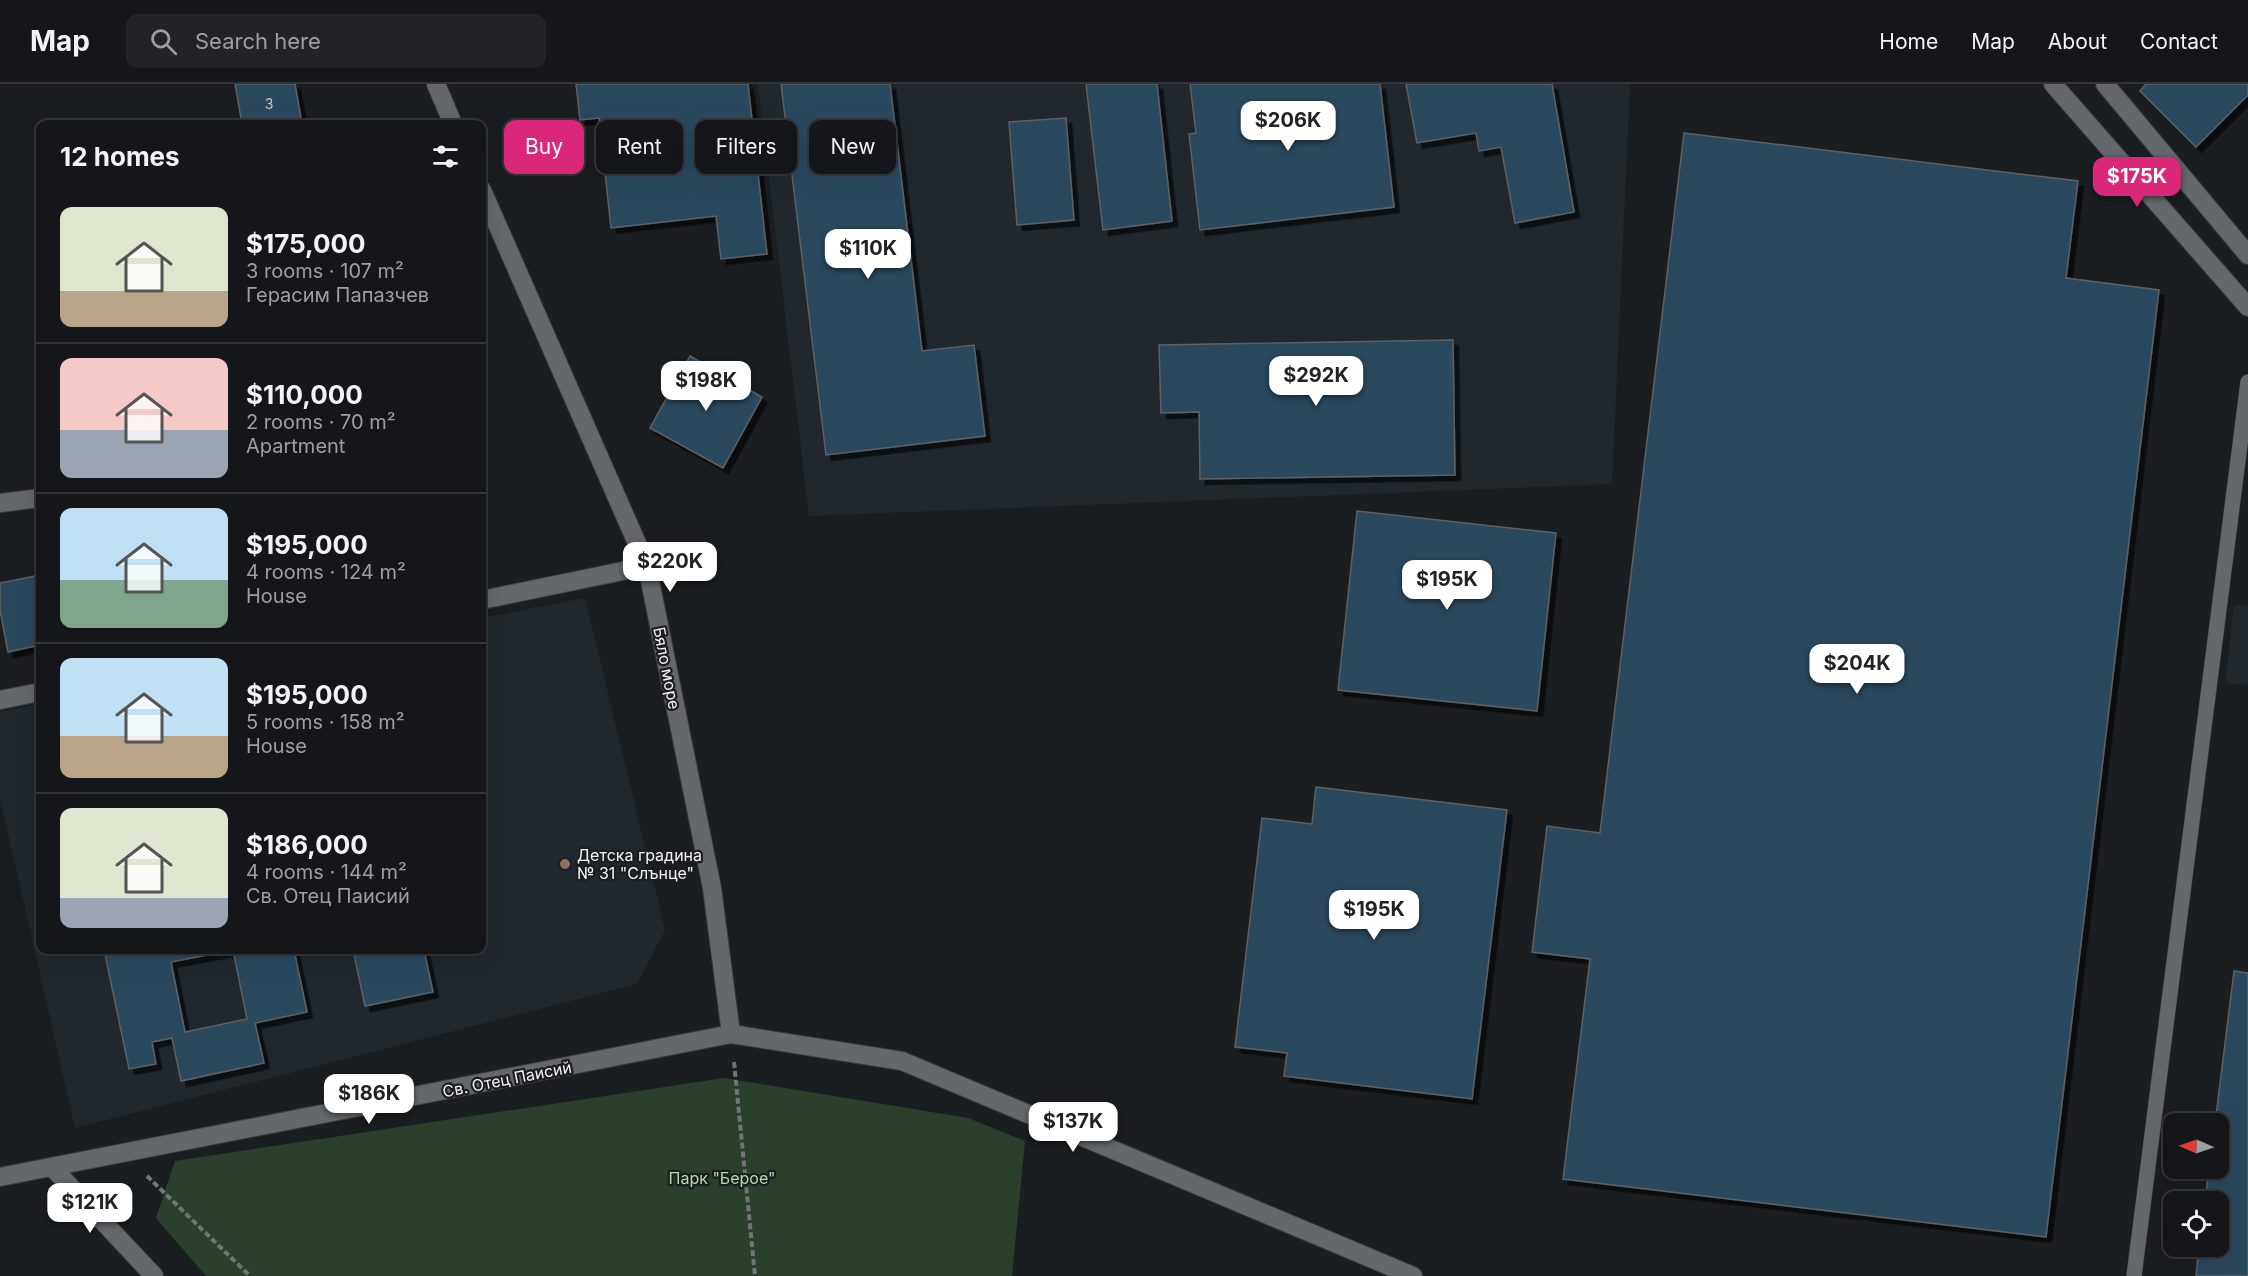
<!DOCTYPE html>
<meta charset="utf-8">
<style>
body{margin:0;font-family:Inter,sans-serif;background:#212326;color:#f1f3f6;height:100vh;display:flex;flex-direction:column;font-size:22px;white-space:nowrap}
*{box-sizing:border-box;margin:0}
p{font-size:20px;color:#9d9fa2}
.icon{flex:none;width:33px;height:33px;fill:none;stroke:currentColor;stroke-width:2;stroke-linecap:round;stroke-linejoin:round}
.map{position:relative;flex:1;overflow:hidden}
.drawer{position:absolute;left:36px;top:36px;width:450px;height:834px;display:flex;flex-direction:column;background:#141619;border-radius:12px;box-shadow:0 6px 24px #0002,0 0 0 2px #333538}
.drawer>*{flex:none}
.top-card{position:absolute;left:504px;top:36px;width:570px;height:54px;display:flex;gap:12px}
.needle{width:39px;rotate:272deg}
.tools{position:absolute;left:2163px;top:1029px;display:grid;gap:12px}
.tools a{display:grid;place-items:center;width:66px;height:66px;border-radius:12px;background:#141619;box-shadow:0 6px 24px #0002,0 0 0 2px #333538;font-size:30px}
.price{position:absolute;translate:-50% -51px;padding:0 14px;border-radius:12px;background:#fff;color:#222;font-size:20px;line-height:39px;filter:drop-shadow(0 2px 3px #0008)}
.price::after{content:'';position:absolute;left:50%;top:36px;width:18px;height:14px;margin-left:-9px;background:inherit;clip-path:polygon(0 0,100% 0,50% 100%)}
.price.active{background:#db2777;color:#fff}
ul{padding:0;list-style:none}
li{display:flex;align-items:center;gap:18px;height:150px;padding:0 24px}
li+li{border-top:2px solid #333538}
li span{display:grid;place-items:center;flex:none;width:168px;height:120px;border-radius:12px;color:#555}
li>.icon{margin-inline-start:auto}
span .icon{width:72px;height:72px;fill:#fffc;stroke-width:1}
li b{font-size:26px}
h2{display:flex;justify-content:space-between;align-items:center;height:72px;padding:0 24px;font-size:26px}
.chip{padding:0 21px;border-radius:12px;background:#141619;box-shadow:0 6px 24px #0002,0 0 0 2px #333538;font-size:21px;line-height:54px}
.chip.active{background:#db2777;color:#fff}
header{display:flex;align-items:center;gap:36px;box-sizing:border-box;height:84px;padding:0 30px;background:#141619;border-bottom:2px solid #333538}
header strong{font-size:28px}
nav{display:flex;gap:33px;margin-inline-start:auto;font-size:21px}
.search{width:420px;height:54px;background:#212326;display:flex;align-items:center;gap:15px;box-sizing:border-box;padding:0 21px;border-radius:12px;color:#9d9fa2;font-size:22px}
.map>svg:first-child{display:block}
</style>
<header>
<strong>Map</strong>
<div class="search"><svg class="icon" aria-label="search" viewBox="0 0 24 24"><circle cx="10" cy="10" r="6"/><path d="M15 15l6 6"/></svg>Search here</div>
<nav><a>Home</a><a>Map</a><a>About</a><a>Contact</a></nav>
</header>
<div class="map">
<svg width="2248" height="1192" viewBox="0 0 2248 1192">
<defs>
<filter id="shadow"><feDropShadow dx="5.5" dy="5.5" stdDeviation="0" flood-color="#0009"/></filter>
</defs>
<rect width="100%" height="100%" fill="#1b1e21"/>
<!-- built -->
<path fill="#20282e" d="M758,0H1630L1612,400L809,432Z
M585,514L665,846L637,900L75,1044L0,714V628L40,620V866H482V534Z
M2234,521L2248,522V601L2225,599Z"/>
<!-- green -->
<path fill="#2b3f2d" d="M724,994L968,1034L1025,1057L1012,1192H206L156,1134L175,1077Z"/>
<!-- building -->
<path fill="#2b485e" stroke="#5e6164" stroke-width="1.5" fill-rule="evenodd" filter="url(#shadow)" d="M235,0H295L302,40H242Z
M576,0H748L767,170L721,175L716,132L611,144L599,34L580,36Z
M781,0H890L922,267L974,261L985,352L826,371Z
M1086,0H1157L1172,137L1103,146Z
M1190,0H1380L1394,123L1200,146L1189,50L1196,49Z
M1406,0H1552L1574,128L1515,139L1501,63L1479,67L1476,49L1417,59Z
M2146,0H2248V11L2196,63L2140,7Z
M1066,34L1074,136L1017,141L1009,38Z
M1684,49L2078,97L2066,194L2159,206L2046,1153L1563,1095L1590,875L1532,868L1547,742L1600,749Z
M1453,256L1455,391L1200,395L1199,328L1161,329L1159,261Z
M690,272L762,313L723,384L650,344Z
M1357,427L1556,449L1537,627L1338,606Z
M40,491V561L8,568L0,526V499Z
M1316,703L1507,726L1472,1015L1284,992L1287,969L1235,963L1262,734L1312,740Z
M126,866H294L307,928L255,939L264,979L181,997L172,954L152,958L156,980L129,985L105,870ZM233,866L247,935L185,948L171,878Z
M353,866H424L433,908L365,922Z
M2234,887L2248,889V1192H2196L2199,1162H2218V1118H2205L2209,1084H2218V1040H2215Z"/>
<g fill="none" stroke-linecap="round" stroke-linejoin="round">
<!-- lane casing -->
<g stroke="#3a3c3e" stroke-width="16">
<path id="lane" d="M2134,1192L2248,298"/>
</g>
<!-- street casing -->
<g stroke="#3a3c3e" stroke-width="20">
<path id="street" d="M436,0L453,40
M2053,0L2248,223
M2105,0L2248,171
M482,106L647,482L712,804L731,950
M0,419L40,414
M482,516L647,482
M0,616L40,608
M52,1083L154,1192
M0,1093L731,950L902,977L1413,1192"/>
</g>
<!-- path -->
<path stroke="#727578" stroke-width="4" stroke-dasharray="6 3" stroke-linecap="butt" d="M734,978L755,1192
M147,1092L250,1192"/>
<!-- lane -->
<use href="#lane" stroke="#64686b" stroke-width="15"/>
<!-- street -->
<use href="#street" stroke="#64686b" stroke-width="18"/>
</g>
<!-- markers -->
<circle fill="#8d6e63" stroke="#1b1e21" stroke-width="2" cx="565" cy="780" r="6"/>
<g text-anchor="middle" stroke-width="4.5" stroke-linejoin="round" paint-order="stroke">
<!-- number labels -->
<g font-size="14" fill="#c0c9d0">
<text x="269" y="25">3</text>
</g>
<!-- street labels -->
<g font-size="16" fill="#f2f4f6" stroke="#1b1e21">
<text transform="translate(667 584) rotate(79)" y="6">Бяло море</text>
<text transform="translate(507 995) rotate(-11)" y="6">Св. Отец Паисий</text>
</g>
<!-- poi labels -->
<g font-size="16" fill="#f2f4f6" stroke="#1b1e21" text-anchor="start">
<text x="577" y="777">Детска градина<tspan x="577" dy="18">№ 31 "Слънце"</tspan></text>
</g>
<!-- park labels -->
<g font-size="16" fill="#addfb2" stroke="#1b1e21">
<text x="722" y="1100">Парк "Берое"</text>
</g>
</g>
</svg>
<div class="tools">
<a><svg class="needle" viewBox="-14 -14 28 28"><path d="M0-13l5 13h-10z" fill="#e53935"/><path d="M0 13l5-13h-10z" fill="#9d9fa2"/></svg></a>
<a><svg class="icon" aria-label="locate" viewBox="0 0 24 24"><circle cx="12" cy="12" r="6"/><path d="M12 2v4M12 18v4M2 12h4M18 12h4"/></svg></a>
</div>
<b class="price" style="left:1288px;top:68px">$206K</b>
<b class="price active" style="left:2137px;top:124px">$175K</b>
<b class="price" style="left:868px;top:196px">$110K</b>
<b class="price" style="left:1316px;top:323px">$292K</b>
<b class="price" style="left:706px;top:328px">$198K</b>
<b class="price" style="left:670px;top:509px">$220K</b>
<b class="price" style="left:1447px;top:527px">$195K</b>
<b class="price" style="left:1857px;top:611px">$204K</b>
<b class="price" style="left:1374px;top:857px">$195K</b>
<b class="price" style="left:369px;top:1041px">$186K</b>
<b class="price" style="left:1073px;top:1069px">$137K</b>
<b class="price" style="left:90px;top:1150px">$121K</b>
<div class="top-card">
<a class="chip active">Buy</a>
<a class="chip">Rent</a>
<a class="chip">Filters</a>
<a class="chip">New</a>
</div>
<section class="drawer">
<h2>12 homes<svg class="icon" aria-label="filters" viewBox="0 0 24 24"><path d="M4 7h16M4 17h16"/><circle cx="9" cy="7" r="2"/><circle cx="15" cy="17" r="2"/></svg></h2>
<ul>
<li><span style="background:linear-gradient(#dfe7d0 70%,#b9a48a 0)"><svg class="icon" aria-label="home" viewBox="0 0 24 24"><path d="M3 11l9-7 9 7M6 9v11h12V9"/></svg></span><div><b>$175,000</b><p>3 rooms · 107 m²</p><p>Герасим Папазчев</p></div></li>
<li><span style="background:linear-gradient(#f6c9c9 60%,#9aa5b1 0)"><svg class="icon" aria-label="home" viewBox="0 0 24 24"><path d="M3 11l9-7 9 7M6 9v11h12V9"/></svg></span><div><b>$110,000</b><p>2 rooms · 70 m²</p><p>Apartment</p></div></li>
<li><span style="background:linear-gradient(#bfe0f5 60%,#7fa58c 0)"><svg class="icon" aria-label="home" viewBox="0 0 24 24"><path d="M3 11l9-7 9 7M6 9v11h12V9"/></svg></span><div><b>$195,000</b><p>4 rooms · 124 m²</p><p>House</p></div></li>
<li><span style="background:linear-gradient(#bfe0f5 65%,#b9a48a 0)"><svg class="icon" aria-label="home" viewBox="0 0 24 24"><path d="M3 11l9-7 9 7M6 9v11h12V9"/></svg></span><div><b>$195,000</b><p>5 rooms · 158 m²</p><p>House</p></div></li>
<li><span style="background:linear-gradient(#dfe7d0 75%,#9aa5b1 0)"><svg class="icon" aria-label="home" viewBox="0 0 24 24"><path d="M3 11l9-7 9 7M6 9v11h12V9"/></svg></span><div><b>$186,000</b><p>4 rooms · 144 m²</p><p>Св. Отец Паисий</p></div></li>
</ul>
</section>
</div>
